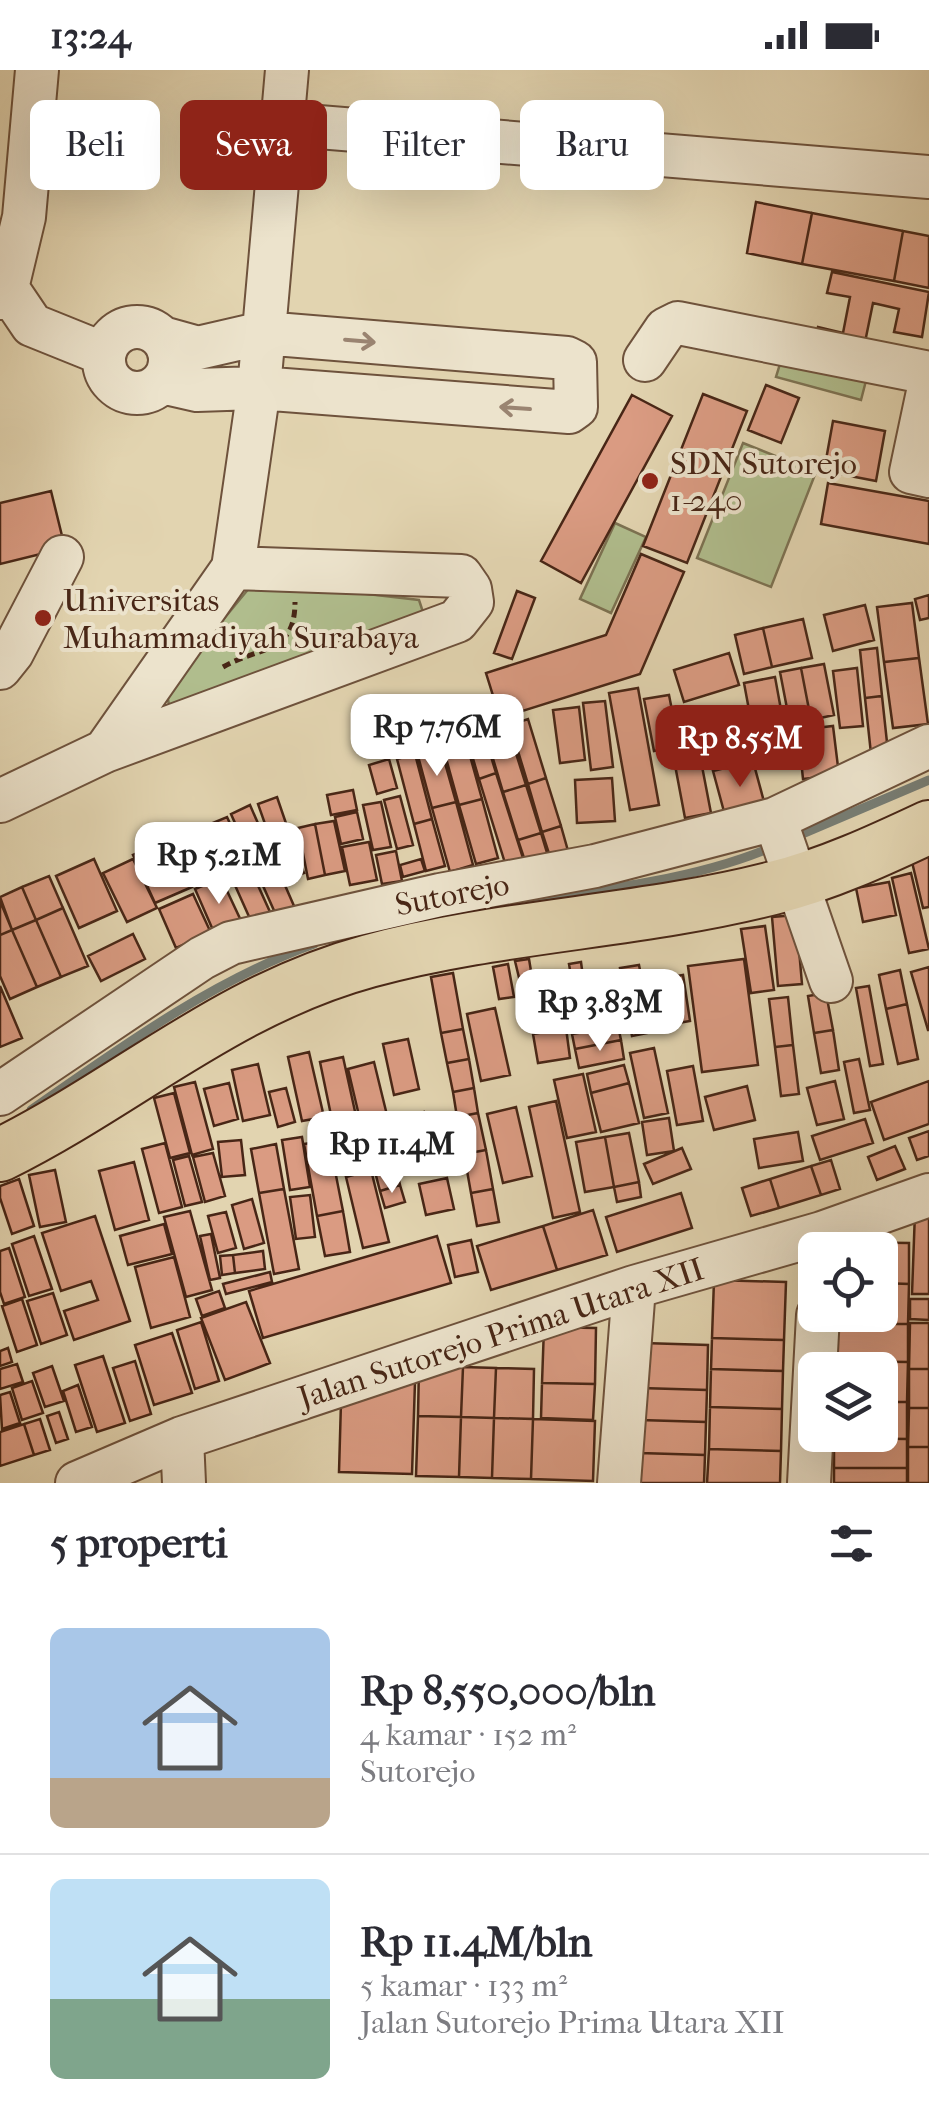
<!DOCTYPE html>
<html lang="id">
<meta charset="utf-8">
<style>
body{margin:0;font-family:"IM FELL French Canon",serif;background:#f2f2f3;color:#2b2b33;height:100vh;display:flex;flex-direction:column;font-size:38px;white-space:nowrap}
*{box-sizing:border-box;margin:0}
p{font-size:32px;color:#7c7c81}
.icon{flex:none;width:55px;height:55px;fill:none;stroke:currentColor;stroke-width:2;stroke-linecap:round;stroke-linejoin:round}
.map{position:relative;height:1413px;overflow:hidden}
.drawer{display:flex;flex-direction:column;background:#fff;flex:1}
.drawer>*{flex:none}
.top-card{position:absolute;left:30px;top:30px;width:870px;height:90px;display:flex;gap:20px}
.controls{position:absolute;left:798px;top:1162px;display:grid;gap:20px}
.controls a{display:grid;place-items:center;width:100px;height:100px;border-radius:15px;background:#fff;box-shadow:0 10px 40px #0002;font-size:50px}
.price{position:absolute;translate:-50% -85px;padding:0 22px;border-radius:20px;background:#fff;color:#222;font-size:32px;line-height:65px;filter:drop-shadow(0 2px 5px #0008)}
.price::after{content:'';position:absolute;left:50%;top:60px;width:30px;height:22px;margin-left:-15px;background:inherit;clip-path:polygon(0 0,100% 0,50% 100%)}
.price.on{background:#8f2418;color:#fff}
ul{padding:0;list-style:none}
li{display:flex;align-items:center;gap:30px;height:250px;padding:0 50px}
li+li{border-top:2px solid #e1e1e2}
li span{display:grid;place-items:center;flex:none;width:280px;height:200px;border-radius:15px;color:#555}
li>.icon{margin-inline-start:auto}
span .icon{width:120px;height:120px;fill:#fffc;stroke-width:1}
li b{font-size:42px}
h2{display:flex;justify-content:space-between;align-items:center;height:120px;padding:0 50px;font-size:42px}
.chip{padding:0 35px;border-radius:15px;background:#fff;box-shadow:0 10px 40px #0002;font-size:35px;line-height:90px}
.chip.on{background:#8f2418;color:#fff}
.status{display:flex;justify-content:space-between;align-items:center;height:70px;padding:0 50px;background:#fff;direction:ltr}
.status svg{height:28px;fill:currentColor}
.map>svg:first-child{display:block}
</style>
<div class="status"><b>13:24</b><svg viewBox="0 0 49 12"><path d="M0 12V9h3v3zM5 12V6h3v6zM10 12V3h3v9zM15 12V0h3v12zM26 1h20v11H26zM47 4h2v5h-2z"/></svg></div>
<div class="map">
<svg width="929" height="1413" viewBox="0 0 929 1413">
<rect width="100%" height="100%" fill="#e2d4b0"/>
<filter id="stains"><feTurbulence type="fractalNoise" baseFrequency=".002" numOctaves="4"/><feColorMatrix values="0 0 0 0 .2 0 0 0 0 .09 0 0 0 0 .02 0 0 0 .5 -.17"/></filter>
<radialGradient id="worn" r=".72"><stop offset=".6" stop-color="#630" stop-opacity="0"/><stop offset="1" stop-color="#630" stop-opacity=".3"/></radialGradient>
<!-- green -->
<path fill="#b0bd8d" stroke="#7c7252" stroke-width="2.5" d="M784,281L868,303L861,330L776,307Z
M743,373L816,402L771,517L697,488Z
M615,453L646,467L611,543L580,529Z
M255,511L419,530L423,542L185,640L169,635L166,619Z"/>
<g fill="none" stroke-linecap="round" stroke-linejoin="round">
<!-- stream -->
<path stroke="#777d74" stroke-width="9" d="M795,767L929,710
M529,829C606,820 700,808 772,777
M31,1040C121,977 210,912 314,874"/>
</g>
<!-- building -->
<path fill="#da9b82" stroke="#482616" stroke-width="2.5" d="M756,132L812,143L802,194L747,183Z
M812,143L903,161L894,211L802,194Z
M903,161L929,166V218L894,211Z
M832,202L929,222L922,267L894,262L899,239L873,233L863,282L815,271L818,257L843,263L850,227L827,223Z
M766,315L799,328L781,373L748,360Z
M703,324L747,341L687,493L643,476Z
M632,325L672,346L581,513L541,491Z
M833,351L885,361L876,411L824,401Z
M828,413L929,431V474L821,454Z
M51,421L65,478L0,494V433Z
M641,484L684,502L640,604L500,648L486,603L606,565Z
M517,521L535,528L512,589L494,583Z
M929,525V548L920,550L915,529Z
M912,533L919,588L884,592L877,537Z
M865,535L874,570L833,581L824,545Z
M803,549L812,588L772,597L763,558Z
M763,558L772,597L744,604L735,565Z
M877,578L882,626L865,628L860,580Z
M729,583L739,615L684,632L674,600Z
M919,588L928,654L893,658L884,592Z
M824,594L834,645L811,650L801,598Z
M801,598L811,650L790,654L780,602Z
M857,598L863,656L840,658L833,601Z
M775,607L788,678L757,683L744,613Z
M638,618L659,735L630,740L609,623Z
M669,625L679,676L654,681L644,629Z
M882,626L889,691L872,693L865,628Z
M605,631L613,697L591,700L583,633Z
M579,637L585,690L560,693L553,640Z
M528,649L546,708L528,714L510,655Z
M507,655L526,715L503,722L485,662Z
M833,656L839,705L803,709L798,660Z
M486,670L496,703L479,709L469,675Z
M467,675L482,729L459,735L444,681Z
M698,675L701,691L675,695L672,679Z
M441,679L456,732L432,738L418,686Z
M415,684L432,749L414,754L397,689Z
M389,689L397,718L377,724L369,695Z
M701,691L711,743L685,748L675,695Z
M753,691L766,739L726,749L713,701Z
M496,703L523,788L505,793L479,709Z
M546,708L561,756L542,762L528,714Z
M612,708L615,751L577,753L575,710Z
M526,715L541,763L518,770L503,722Z
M353,720L357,740L331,745L327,725Z
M400,726L413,775L397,779L384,730Z
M277,727L290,765L271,771L258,734Z
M482,729L498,788L476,794L459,735Z
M381,732L391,777L373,780L363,735Z
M456,732L473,795L450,802L432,738Z
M250,735L294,836L276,845L231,744Z
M357,742L363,769L341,774L335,747Z
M227,747L270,842L251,851L208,755Z
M432,749L445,796L426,801L414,754Z
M334,751L345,801L325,805L315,754Z
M205,754L226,802L197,814L176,766Z
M315,754L325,805L308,809L298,758Z
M561,756L570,788L552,793L542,762Z
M541,763L551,796L529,803L518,770Z
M290,765L304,803L285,810L271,771Z
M170,769L192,817L155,833L133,785Z
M369,772L377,810L350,815L342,777Z
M396,781L402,811L382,814L376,785Z
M929,784V837L923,838L912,792Z
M94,789L117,841L79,858L56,806Z
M133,789L157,838L127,852L103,803Z
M421,789L425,801L403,807L400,795Z
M911,803L929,879L909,883L892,808Z
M49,806L63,838L36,850L22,817Z
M221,808L243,855L216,867L195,819Z
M889,812L896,845L863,852L856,818Z
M22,817L36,850L12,860L0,827Z
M193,824L211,863L176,878L159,839Z
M0,831L12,860L0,865Z
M63,838L88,896L61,907L36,850Z
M796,845L802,914L778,916L772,847Z
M36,850L61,907L37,917L12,860Z
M765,856L774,920L751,923L741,859Z
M12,860L37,917L10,929L0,906V865Z
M133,864L145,889L101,911L88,886Z
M529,889L533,913L521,916L515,891Z
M744,889L758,995L702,1002L688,896Z
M581,892L586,929L575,930L569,894Z
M508,894L514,927L499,929L493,897Z
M639,895L652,962L632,966L620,898Z
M929,897V960H928L911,902Z
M900,900L907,934L886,939L879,905Z
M453,903L463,959L441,963L431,907Z
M618,905L621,922L595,926L593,909Z
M683,905L690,951L655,957L647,911Z
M558,907L563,946L540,949L535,909Z
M0,916L22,968L0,977Z
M869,916L883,994L870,996L856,918Z
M826,923L833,960L814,963L808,926Z
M616,927L619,945L589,950L586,931Z
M788,927L793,975L775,977L769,929Z
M907,934L918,989L898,994L886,939Z
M495,938L510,1005L481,1011L467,944Z
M618,956L621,970L575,979L572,964Z
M566,958L570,988L538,993L533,964Z
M463,959L469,989L447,993L441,963Z
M833,960L839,1000L821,1003L814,963Z
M408,969L419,1019L394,1025L383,974Z
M621,970L624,989L579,998L575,979Z
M793,975L799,1024L781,1026L775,977Z
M654,978L668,1043L644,1048L630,983Z
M309,982L324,1047L302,1051L288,987Z
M343,987L356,1046L332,1050L320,992Z
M469,989L474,1018L453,1022L447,993Z
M859,989L870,1040L854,1043L844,992Z
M374,992L396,1082L369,1088L348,999Z
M258,994L270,1045L243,1051L232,1000Z
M624,995L629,1013L591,1023L587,1004Z
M693,996L703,1051L677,1055L667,1001Z
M583,1004L596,1062L567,1068L554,1010Z
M835,1011L844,1049L817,1055L807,1018Z
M929,1011V1054L884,1070L871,1032Z
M195,1012L213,1079L192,1085L174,1017Z
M229,1013L238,1049L214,1056L204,1019Z
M629,1013L639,1053L601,1062L591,1023Z
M747,1016L755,1050L714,1060L705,1027Z
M286,1018L295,1052L278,1057L269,1022Z
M474,1018L478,1043L457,1047L453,1022Z
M174,1023L190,1083L170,1088L154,1028Z
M556,1031L580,1142L553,1148L529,1037Z
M516,1037L532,1106L503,1113L487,1044Z
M424,1042L435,1091L408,1096L398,1048Z
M478,1043L486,1080L464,1084L457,1047Z
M669,1048L674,1081L647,1085L642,1052Z
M865,1049L873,1073L820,1090L812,1066Z
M354,1050L363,1091L337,1097L328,1056Z
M929,1061V1086L917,1090L909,1068Z
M798,1062L803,1091L759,1098L754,1069Z
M629,1063L639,1112L614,1117L605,1067Z
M302,1067L310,1117L290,1120L282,1070Z
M605,1067L614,1117L585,1122L576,1072Z
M241,1070L245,1105L222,1107L218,1072Z
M329,1070L343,1141L317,1146L304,1074Z
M165,1073L182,1137L159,1143L142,1079Z
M276,1074L284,1119L259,1123L251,1079Z
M895,1076L905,1099L877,1110L868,1087Z
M682,1078L691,1099L653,1114L644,1094Z
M486,1080L493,1119L471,1123L464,1084Z
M213,1083L225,1126L205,1132L193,1087Z
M189,1086L202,1132L185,1136L173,1090Z
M394,1088L400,1115L380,1121L373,1094Z
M831,1090L840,1119L821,1125L811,1096Z
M134,1092L149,1150L115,1160L99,1101Z
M811,1096L821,1125L779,1138L770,1109Z
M55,1100L66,1152L40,1157L29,1105Z
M371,1100L389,1172L363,1178L346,1107Z
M447,1108L454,1139L426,1145L419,1114Z
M19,1109L34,1156L12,1164L0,1128V1116Z
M770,1109L779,1138L751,1146L742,1118Z
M639,1112L641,1127L617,1132L614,1117Z
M400,1115L405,1132L385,1138L380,1121Z
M284,1119L299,1199L274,1204L259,1123Z
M493,1119L499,1152L477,1156L471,1123Z
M681,1123L692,1158L617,1182L606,1147Z
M310,1125L315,1167L296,1169L290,1127Z
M252,1129L264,1173L244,1179L232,1135Z
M593,1140L607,1185L557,1200L543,1156Z
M190,1141L212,1220L186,1227L164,1147Z
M343,1141L350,1182L325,1186L317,1146Z
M226,1142L236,1178L218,1183L208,1146Z
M915,1142H929V1224H912Z
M95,1146L130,1251L74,1270L64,1241L98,1230L91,1211L61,1221L42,1163Z
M164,1154L172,1184L128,1195L120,1166Z
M543,1156L557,1200L491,1220L477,1176Z
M211,1164L220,1208L210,1210L200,1166Z
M34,1166L52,1219L29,1226L12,1174Z
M437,1166L451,1213L263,1268L249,1221Z
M471,1170L478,1202L455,1207L448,1175Z
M836,1172L909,1173V1214L880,1213V1180H836Z
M9,1178L25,1227L4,1234L0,1222V1181Z
M263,1181L265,1199L235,1203L233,1185Z
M233,1185L235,1203L222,1205L220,1186Z
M174,1187L190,1247L151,1258L135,1197Z
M270,1202L272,1212L226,1224L223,1214Z
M714,1210L786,1212L784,1270L712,1268Z
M880,1213L909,1214L908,1254H835V1245H880Z
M219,1221L225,1238L202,1246L196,1229Z
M53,1223L67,1265L41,1274L27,1231Z
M22,1229L37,1275L17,1282L2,1236Z
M910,1229H929V1250L910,1249Z
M246,1232L270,1293L225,1310L201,1248Z
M201,1252L219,1311L195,1319L177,1260Z
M910,1253H929V1299H909Z
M835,1254H908V1292L835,1291Z
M544,1257L596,1258L595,1314L542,1313Z
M172,1263L192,1323L154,1335L135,1275Z
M712,1268L784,1270L783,1301L711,1299Z
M643,1273L708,1275L707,1320L641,1318Z
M8,1278L12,1292L0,1296V1281Z
M103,1286L125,1353L97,1362L75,1295Z
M135,1291L151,1344L130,1351L113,1298Z
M835,1291L908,1292L907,1332H880V1300H835Z
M17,1294L23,1312L0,1319V1299Z
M52,1296L64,1331L45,1337L33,1303Z
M419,1296L463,1297L461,1347L418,1346Z
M463,1297L496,1298L494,1348L461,1347Z
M496,1298L534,1299L533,1349L494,1348Z
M711,1299L783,1301L782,1339L710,1337Z
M909,1299H929V1338H909Z
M32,1311L43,1343L22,1350L12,1318Z
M415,1312L412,1404L339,1402L341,1332Z
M542,1313L595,1314L593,1350L541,1348Z
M78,1315L92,1357L76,1362L63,1321Z
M641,1318L707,1320L706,1352L640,1350Z
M10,1322L20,1353L2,1359L0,1325Z
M880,1332H907V1369L834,1368V1365H880Z
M710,1337L782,1339L781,1381L709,1379Z
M909,1338H929V1377H908Z
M59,1342L68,1369L56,1373L47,1346Z
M418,1346L461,1347L459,1407L416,1406Z
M461,1347L494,1348L492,1408L459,1407Z
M494,1348L533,1349L531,1409L492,1408Z
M40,1349L50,1380L34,1385L24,1354Z
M533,1349L595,1351L593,1411L531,1409Z
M640,1350L706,1352L705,1385L640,1383Z
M24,1354L34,1385L0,1396V1362Z
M834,1368L907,1369V1398H834Z
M908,1377H929V1413H908Z
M709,1379L781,1381L780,1413H707Z
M640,1383L705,1385L704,1413H639Z
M834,1398H907V1413H834Z"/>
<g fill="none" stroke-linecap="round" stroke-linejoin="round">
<!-- minor casing -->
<g stroke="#6e523c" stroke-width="46">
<path id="minor" d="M282,54L929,107
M7,218L32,255L104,284
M0,228L7,218L24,147L37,0
M104 290a33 33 0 1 1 66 0a33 33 0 1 1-66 0Z
M162,268L198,278L263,263L567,288L575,292L576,337L569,342L259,318L197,320L162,312
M645,290L666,259L678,253L929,303
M929,317L911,402L929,406
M0,598L12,583L62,487
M105,681L233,498L259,318L287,0
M0,731L105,681L457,551L472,532L470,519L461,506L233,498
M775,749L831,911
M0,1024L202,888L231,873L440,825L595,796L775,749L929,676
M182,1368L184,1413
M77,1413L182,1368L634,1217L822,1163L929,1125
M619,1413L634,1217
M809,1413L818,1245"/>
</g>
<!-- major casing -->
<g stroke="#482616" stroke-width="56">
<path id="major" d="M0,1085C129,1021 226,930 369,891C501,855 641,852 773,818C826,805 880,780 929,757"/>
</g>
<!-- path -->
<path stroke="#482616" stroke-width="5" stroke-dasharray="8 5" stroke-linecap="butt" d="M223,597C259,576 295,585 295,532"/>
<!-- minor -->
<use href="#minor" stroke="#ece3cc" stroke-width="42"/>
<!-- major -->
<use href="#major" stroke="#e2d4b0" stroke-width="52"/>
</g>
<!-- one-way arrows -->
<defs><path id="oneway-shaft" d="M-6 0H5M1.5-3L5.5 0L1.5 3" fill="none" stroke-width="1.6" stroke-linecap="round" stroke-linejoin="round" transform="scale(2.5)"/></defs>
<g stroke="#9a8471">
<use href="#oneway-shaft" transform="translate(360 271) rotate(5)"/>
<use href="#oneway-shaft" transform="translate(515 338) rotate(-176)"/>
</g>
<!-- markers -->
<g fill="#8f2418" stroke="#ece3cc" stroke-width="4">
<circle cx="650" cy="411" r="10"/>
<circle cx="43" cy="548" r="10"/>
</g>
<g text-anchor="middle" stroke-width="8" stroke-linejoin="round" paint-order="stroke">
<!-- poi labels -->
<g font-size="32" fill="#482616" stroke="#ece3cc" text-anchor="start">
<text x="670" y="404">SDN Sutorejo<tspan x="670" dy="37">1-240</tspan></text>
<text x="63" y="541">Universitas<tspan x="63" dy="37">Muhammadiyah Surabaya</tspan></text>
</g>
<!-- street labels -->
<g font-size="32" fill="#482616" stroke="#ece3cc">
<text transform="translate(452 824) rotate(-11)" y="11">Sutorejo</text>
<text transform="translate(501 1263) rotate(-18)" y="11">Jalan Sutorejo Prima Utara XII</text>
</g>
</g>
<rect width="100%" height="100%" filter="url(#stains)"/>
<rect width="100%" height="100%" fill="url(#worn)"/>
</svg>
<div class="controls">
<a><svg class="icon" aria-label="locate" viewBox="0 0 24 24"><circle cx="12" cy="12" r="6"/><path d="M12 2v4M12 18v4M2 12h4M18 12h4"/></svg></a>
<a><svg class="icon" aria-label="layers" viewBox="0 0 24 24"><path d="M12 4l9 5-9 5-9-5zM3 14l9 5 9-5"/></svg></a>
</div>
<b class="price" style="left:437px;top:709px">Rp 7.76M</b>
<b class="price on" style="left:740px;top:720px">Rp 8.55M</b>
<b class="price" style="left:219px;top:837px">Rp 5.21M</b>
<b class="price" style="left:600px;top:984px">Rp 3.83M</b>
<b class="price" style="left:392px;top:1126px">Rp 11.4M</b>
<div class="top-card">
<a class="chip">Beli</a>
<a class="chip on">Sewa</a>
<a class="chip">Filter</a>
<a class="chip">Baru</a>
</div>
</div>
<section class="drawer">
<h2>5 properti<svg class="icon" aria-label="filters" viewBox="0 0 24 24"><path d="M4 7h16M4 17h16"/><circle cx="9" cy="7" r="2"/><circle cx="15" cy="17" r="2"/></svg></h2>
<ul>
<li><span style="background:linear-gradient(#a9c7e8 75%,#b9a48a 0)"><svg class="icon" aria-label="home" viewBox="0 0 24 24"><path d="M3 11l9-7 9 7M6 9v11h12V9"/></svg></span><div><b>Rp 8,550,000/bln</b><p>4 kamar · 152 m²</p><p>Sutorejo</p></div></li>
<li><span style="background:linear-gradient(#bfe0f5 60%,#7fa58c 0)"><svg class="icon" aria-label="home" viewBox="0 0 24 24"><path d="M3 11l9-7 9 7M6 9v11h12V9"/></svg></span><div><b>Rp 11.4M/bln</b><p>5 kamar · 133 m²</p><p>Jalan Sutorejo Prima Utara XII</p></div></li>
</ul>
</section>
